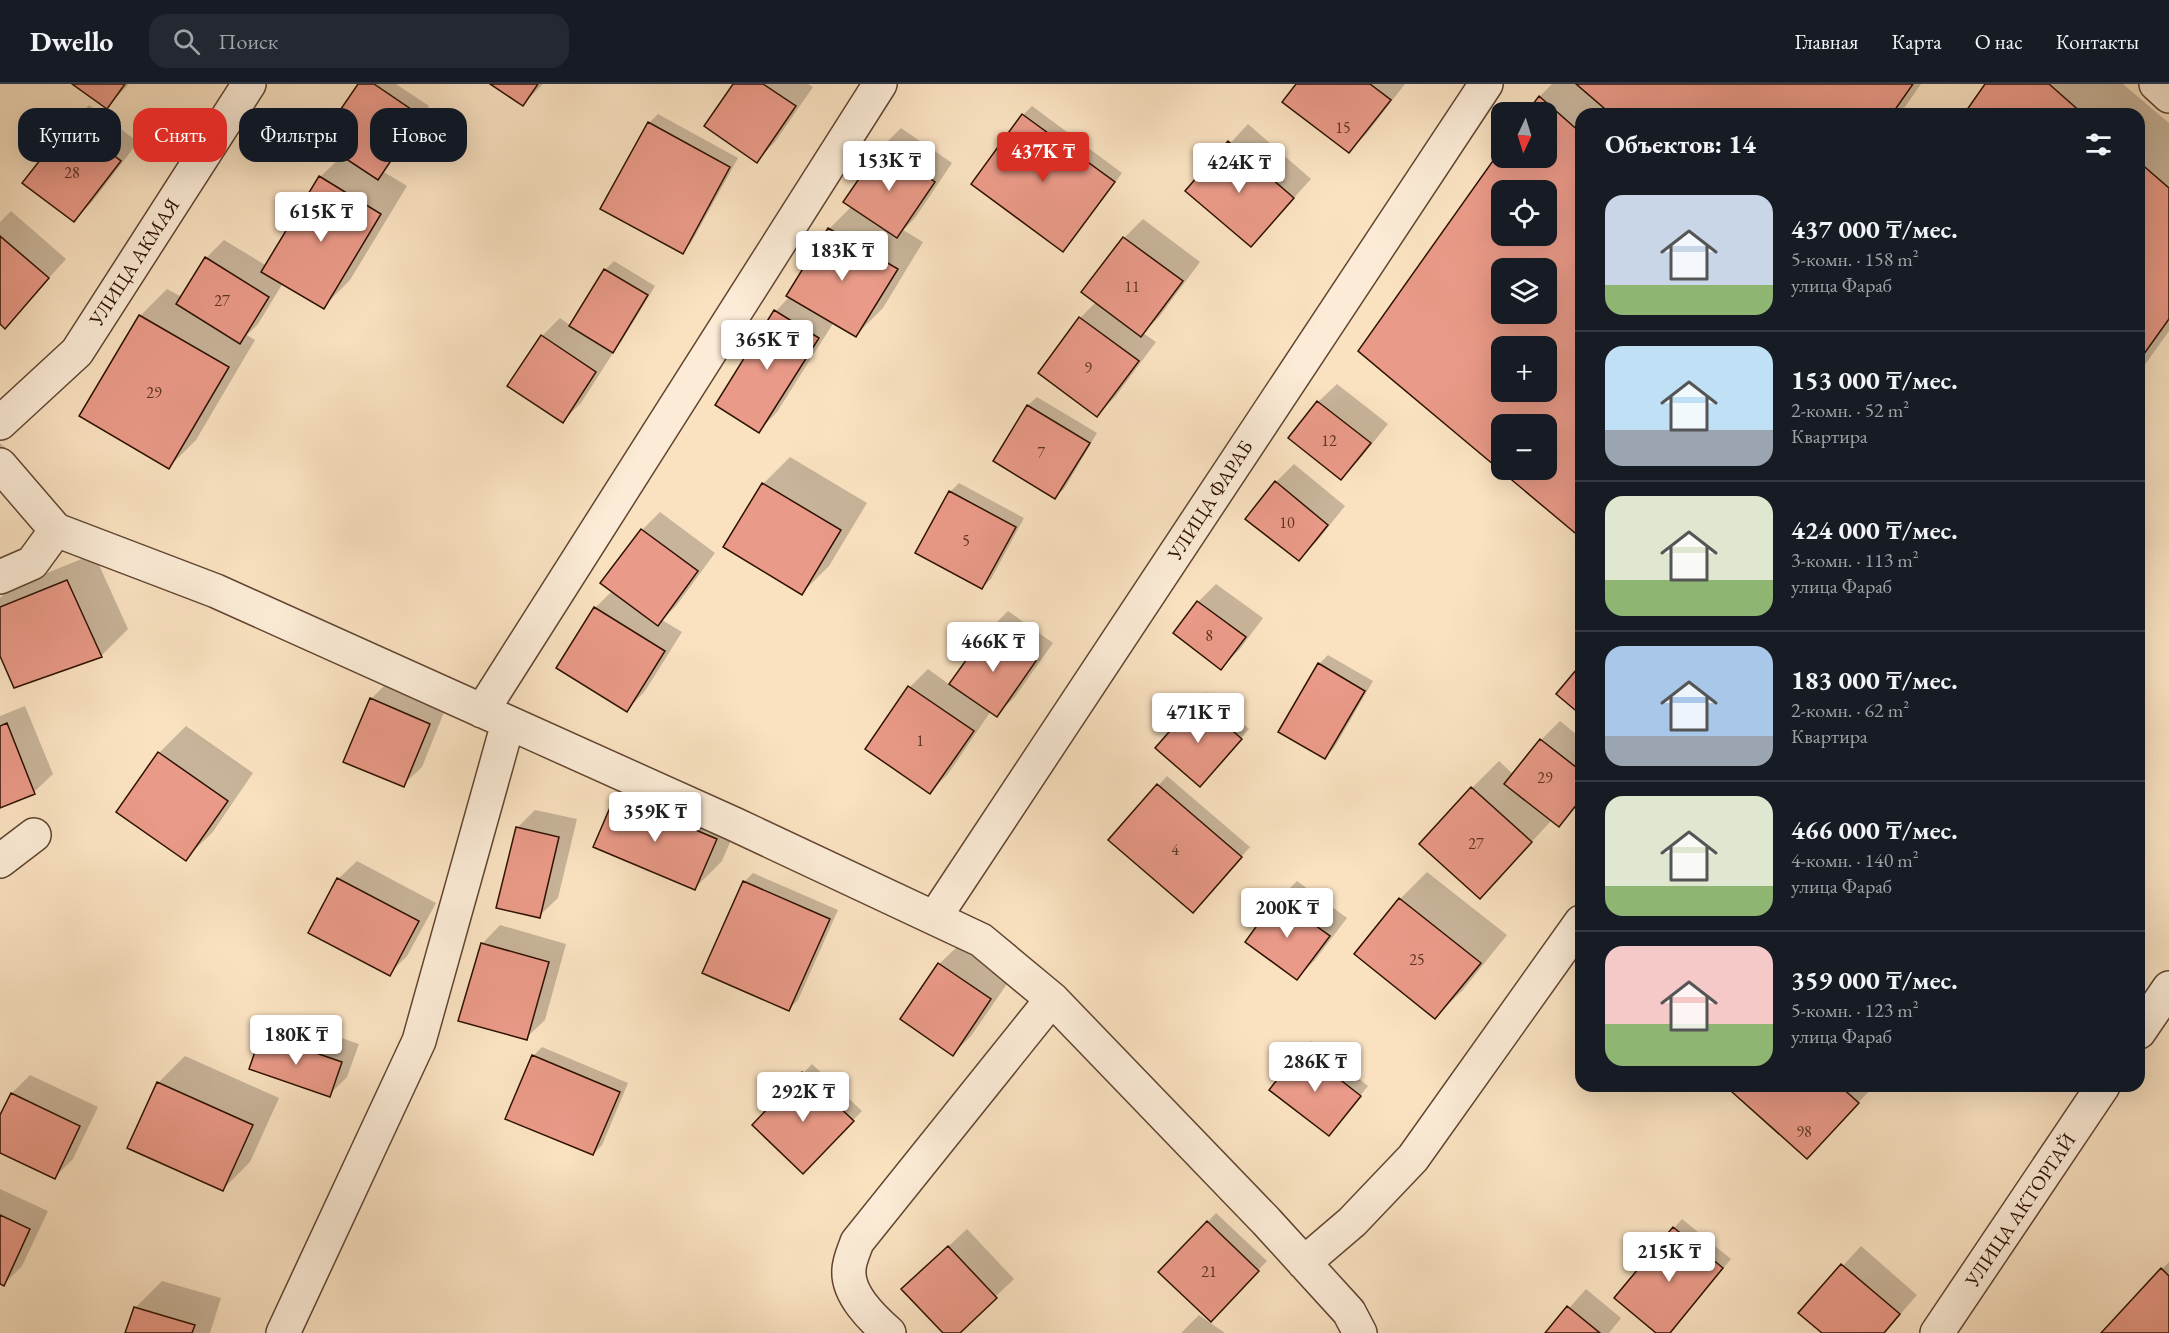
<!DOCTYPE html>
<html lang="ru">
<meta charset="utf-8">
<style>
body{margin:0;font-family:"EB Garamond",serif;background:#242831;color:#f1f3f6;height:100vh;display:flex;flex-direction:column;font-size:22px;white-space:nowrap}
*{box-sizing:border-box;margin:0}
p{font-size:20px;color:#9ea1a6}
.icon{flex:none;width:33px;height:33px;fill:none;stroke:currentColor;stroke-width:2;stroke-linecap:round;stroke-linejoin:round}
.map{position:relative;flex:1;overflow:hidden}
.side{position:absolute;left:1575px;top:24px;width:570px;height:984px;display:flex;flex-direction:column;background:#171b24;border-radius:18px;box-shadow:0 6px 24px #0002}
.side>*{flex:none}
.hud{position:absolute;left:18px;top:24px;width:570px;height:54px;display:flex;gap:12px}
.needle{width:39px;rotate:184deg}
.fabs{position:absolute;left:1491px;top:18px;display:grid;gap:12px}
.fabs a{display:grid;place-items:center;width:66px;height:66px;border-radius:12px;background:#171b24;box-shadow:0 6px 24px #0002;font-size:30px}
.price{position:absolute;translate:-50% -51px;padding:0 14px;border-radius:6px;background:#fff;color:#222;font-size:20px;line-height:39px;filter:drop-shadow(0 2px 3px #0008)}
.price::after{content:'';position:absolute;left:50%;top:36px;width:18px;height:14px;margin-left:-9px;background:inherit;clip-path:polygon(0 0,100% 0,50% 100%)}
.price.selected{background:#d93025;color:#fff}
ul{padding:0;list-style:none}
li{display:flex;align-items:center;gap:18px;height:150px;padding:0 30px}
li+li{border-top:2px solid #363941}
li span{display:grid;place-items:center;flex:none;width:168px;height:120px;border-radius:18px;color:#555}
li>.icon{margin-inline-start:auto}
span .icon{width:72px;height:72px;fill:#fffc;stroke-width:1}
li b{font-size:26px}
h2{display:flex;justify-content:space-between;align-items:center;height:72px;padding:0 30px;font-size:26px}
.chip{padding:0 21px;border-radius:18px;background:#171b24;box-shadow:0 6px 24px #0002;font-size:21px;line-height:54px}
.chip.selected{background:#d93025;color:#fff}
header{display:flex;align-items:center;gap:36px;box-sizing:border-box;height:84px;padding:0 30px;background:#171b24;border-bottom:2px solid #363941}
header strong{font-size:28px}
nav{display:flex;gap:33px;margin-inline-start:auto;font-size:21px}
.search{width:420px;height:54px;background:#242831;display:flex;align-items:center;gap:15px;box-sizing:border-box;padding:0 21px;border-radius:18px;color:#9ea1a6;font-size:22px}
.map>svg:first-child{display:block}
</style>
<header>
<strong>Dwello</strong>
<div class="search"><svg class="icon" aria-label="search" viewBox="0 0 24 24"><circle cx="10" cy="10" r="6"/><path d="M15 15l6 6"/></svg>Поиск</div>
<nav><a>Главная</a><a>Карта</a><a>О нас</a><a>Контакты</a></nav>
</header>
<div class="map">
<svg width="2169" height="1249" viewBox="0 0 2169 1249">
<rect width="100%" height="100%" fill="#fae2c1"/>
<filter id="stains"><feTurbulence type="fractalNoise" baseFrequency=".00333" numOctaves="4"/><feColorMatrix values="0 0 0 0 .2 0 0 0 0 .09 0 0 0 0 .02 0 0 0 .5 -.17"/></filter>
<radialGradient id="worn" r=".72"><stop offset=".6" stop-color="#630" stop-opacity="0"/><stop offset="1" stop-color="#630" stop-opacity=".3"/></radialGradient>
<!-- shadow -->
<path fill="#0003" fill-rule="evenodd" d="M75,0H129L107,23Z
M360,0H396L429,22L384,88L407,102L350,196L323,223L283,199L258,240L247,251L255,256L196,356L169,383L140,232L167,205L182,213L206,174L224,156L267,182L320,93L343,71Z
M492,0H543L523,20Z
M735,0H808L813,3L775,58L757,77Z
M1298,0H1405L1367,49L1349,67Z
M1552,0H1921L1900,30H1581V453L1360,267L1502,74H1546V28H1529L1540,12ZM1502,106H1546V152H1502ZM1502,184H1546V230H1502ZM1502,262H1546V308H1502ZM1502,340H1546V386H1502Z
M1987,0H2123L2169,39V247L2139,289V30H1966Z
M89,21L138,58L92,118L74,136L71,39Z
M1032,22L1122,89L1072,157L1063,166L1023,31Z
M658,30L738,74L691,159L682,168L649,39Z
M1248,40L1311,95L1251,161L1187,106Z
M901,44L952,79L915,134L903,146L923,158L883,224L856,251L834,238L777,328L759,347L776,227L790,212L829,145L852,122L883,62Z
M11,127L66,175L5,243L0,238V138Z
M1143,135L1200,178L1159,233L1143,249L1156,258L1115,313L1097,331L1040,288L1080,234L1096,218L1083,208L1124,154Z
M614,177L655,202L621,258L611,268L613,269L581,319L563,337L542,252L560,234L571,242L605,186Z
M1337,300L1388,340L1359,376L1341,394L1290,353L1318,318Z
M1037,313L1097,349L1064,405L1055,413L995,376L1028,321Z
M0,359L25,383L0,408Z
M790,373L867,419L829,482L802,509L763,400Z
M1294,380L1345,422L1317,457L1299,475L1276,398Z
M959,399L1024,434L991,495L982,504L917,468L950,408Z
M660,428L715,469L676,522L662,536L682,548L645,607L627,626L595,524L613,506L642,446Z
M94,470L128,545L101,572L15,602L0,568V514L10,504Z
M1216,500L1263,534L1240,565L1221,584L1198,518Z
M1008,527L1053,559L1015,613L996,631L991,627L948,690L930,708L910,603L928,585L950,601L990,545Z
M1328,571L1373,597L1334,664L1325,673L1280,647L1319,580Z
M389,597L447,621L422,683L403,701L371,615Z
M1206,608L1249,645L1208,692L1198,617Z
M25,622L53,690L34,708L0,722V632Z
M1560,637L1581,654V718L1559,741L1552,736L1480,813L1472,704L1499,677L1514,691L1541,656Z
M186,642L253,689L212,749L185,775L118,728L159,669Z
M643,686L743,728L722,777L695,804L616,713Z
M1167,692L1250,763L1193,827L1110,756Z
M535,726L577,735L558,814L539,832L517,744Z
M357,777L436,819L407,872L389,890L338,795Z
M1427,788L1507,851L1462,907L1435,933L1356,870L1400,815Z
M753,789L838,826L798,916L789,925L704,888L744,798Z
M1297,797L1347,834L1315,876L1297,894L1279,815Z
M500,841L566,860L545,936L526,954L482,860Z
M958,862L1009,897L971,952L953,970L939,880Z
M281,933L359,960L347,993L329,1011L263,951Z
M1311,957L1368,1002L1329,1050L1302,966Z
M542,963L628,999L602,1061L593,1070L533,972Z
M185,972L279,1014L250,1078L223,1105L158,999Z
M812,980L862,1027L803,1088L754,1041Z
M30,991L98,1023L73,1075L55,1093L0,1067V1034L12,1009Z
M1740,1002H1874L1807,1073Z
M0,1105L48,1127L22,1182L4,1200L0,1198Z
M1216,1129L1267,1177L1211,1235L1161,1188Z
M1682,1135L1731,1175L1673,1245L1669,1249H1659L1674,1144Z
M967,1145L1014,1195L957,1249H945L922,1187Z
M1861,1162L1917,1211L1884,1249H1824L1800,1229Z
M2169,1178V1249H2103L2162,1185Z
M162,1197L221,1214L210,1249H126L135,1224Z
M1586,1205L1621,1234L1609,1249H1547Z
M1199,1231L1209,1238L1225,1249H1181Z"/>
<!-- building -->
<path fill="#ea9a88" stroke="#2e1100" stroke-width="1.5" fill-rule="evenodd" d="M72,0H125L107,25Z
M358,0H374L421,32L378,96L319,57Z
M490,0H538L523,22Z
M733,0H763L796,22L757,79L704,42Z
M1296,0H1370L1391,16L1349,69L1282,18Z
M1576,0H1913L1892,30H1611Z
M1985,0H2049L2083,30H1964Z
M1539,12L1581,49V454L1358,267L1502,64V74H1546V28H1527ZM1502,106H1546V152H1502ZM1502,184H1546V230H1502ZM1502,262H1546V308H1502ZM1502,340H1546V386H1502Z
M1022,30L1115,98L1063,168L971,100Z
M70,38L121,77L74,138L22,99Z
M648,38L730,83L683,170L600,125Z
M1228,57L1294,114L1251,163L1185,107Z
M882,61L935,98L897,154L843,118Z
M2139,78L2169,104V235L2139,277Z
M319,92L381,130L324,225L261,188Z
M828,144L898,185L856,253L786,212Z
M0,152L49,194L5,245L0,240Z
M1123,153L1183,197L1141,253L1081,208Z
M205,173L269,213L240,260L176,220Z
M604,185L648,211L613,269L569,242Z
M774,226L819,254L759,349L715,321Z
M139,231L229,283L169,385L79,332Z
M1079,233L1139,277L1097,333L1038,289Z
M541,251L596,288L563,339L507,302Z
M1317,317L1371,359L1341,396L1288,354Z
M1027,321L1090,359L1055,415L993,377Z
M1275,397L1328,441L1299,477L1245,435Z
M762,399L841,446L802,511L723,463Z
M949,407L1016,443L982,505L915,469Z
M641,445L698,487L658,542L600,499Z
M67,496L102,573L14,604L0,572V523Z
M1197,517L1246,553L1221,586L1173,549Z
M594,523L665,567L627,628L556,584Z
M989,544L1036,577L997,633L949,600Z
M1318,579L1365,607L1325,675L1278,648Z
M1581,580V631L1556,610Z
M908,602L974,647L930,710L865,665Z
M370,614L430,640L404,703L343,678Z
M1197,616L1242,655L1200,703L1155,664Z
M7,639L35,710L0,724V642Z
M1540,655L1581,687V715L1559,743L1504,700Z
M158,668L228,717L186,777L116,728Z
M1157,700L1242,773L1193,829L1108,756Z
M1471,703L1532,758L1480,815L1419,760Z
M615,712L717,755L695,806L593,763Z
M516,743L559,753L540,834L496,824Z
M337,794L419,837L390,892L308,849Z
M743,797L830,835L789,927L702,889Z
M1277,814L1330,852L1297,896L1245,858Z
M1399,814L1481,879L1435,935L1354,870Z
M481,859L549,878L527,956L458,937Z
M938,879L991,915L953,972L900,935Z
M261,950L342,978L330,1013L249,985Z
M1301,965L1361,1012L1329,1052L1269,1006Z
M532,971L620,1008L593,1071L505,1035Z
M802,988L854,1037L803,1090L752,1041Z
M157,998L253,1041L223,1107L127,1064Z
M1737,1002H1840L1859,1019L1807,1075L1732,1008Z
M11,1009L80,1042L55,1095L0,1069V1031Z
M0,1131L30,1145L4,1202L0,1200Z
M1207,1137L1259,1187L1211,1238L1158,1188Z
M1673,1143L1723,1184L1670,1249H1656L1614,1214Z
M948,1162L997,1214L960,1249H943L901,1205Z
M1841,1180L1900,1230L1884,1249H1822L1798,1229Z
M2161,1184L2169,1192V1249H2101Z
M1567,1222L1600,1249H1545Z
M134,1223L195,1241L192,1249H125Z"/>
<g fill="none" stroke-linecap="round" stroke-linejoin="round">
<!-- minor casing -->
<g stroke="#614530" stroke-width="36">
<path id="minor" d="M2156,0L2169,12
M0,339L77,268L249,0
M0,381L56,446L216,507L734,740L981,856L1052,915L1266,1137L1349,1228L1360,1249
M0,493L32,479L56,446
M482,627L880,0
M0,777L34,751
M935,833L1486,0
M2139,948L2169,904
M1304,1179L1352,1138L1413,1074L1581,838
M283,1249L419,957L508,639
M889,1249C873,1235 847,1210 849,1186C849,1177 854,1167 857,1158L1052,915
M1937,1249L2103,1002"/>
</g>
<!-- minor -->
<use href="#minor" stroke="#fcecd7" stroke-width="33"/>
</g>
<g text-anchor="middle" stroke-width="4.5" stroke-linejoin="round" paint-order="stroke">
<!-- number labels -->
<g font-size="16" fill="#5d3322">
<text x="1343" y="49">15</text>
<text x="72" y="94">28</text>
<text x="1132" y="208">11</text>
<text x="222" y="222">27</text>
<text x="1088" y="289">9</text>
<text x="154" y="314">29</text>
<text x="1329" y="362">12</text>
<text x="1041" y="374">7</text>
<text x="1287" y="444">10</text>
<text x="966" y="462">5</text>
<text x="1209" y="557">8</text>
<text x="920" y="662">1</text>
<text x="1545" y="699">29</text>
<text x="1476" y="765">27</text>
<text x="1175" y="771">4</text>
<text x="1417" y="881">25</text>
<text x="1804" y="1053">98</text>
<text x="1209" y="1193">21</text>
</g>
<!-- street labels -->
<g font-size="20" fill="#2e1100" stroke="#fcecd7">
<text transform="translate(134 178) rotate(-57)" y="7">УЛИЦА АКМАЯ</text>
<text transform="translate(1210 416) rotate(-57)" y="7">УЛИЦА ФАРАБ</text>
<text transform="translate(2020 1126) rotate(-56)" y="7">УЛИЦА АКТОРГАЙ</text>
</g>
</g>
<rect width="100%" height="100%" filter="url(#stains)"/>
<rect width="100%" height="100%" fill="url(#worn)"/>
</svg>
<div class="fabs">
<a><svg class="needle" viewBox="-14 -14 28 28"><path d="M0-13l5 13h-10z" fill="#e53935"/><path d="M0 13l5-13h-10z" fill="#9ea1a6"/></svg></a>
<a><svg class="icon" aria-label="locate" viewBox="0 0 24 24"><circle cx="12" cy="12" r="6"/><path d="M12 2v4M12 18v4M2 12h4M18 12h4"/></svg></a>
<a><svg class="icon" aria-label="layers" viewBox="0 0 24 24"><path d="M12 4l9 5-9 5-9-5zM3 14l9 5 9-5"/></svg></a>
<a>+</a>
<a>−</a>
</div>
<b class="price selected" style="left:1043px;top:99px">437K ₸</b>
<b class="price" style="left:889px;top:108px">153K ₸</b>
<b class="price" style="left:1239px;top:110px">424K ₸</b>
<b class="price" style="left:321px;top:159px">615K ₸</b>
<b class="price" style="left:842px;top:198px">183K ₸</b>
<b class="price" style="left:767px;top:287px">365K ₸</b>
<b class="price" style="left:993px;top:589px">466K ₸</b>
<b class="price" style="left:1198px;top:660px">471K ₸</b>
<b class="price" style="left:655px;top:759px">359K ₸</b>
<b class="price" style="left:1287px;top:855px">200K ₸</b>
<b class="price" style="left:296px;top:982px">180K ₸</b>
<b class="price" style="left:1315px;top:1009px">286K ₸</b>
<b class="price" style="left:803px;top:1039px">292K ₸</b>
<b class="price" style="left:1669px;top:1199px">215K ₸</b>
<div class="hud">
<a class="chip">Купить</a>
<a class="chip selected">Снять</a>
<a class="chip">Фильтры</a>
<a class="chip">Новое</a>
</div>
<section class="side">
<h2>Объектов: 14<svg class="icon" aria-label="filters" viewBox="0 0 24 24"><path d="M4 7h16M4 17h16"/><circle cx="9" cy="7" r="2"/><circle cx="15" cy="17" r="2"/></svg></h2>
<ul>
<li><span style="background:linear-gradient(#c9d6e8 75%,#8fb573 0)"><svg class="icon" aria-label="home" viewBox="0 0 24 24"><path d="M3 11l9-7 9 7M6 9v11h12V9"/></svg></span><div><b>437 000 ₸/мес.</b><p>5-комн. · 158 m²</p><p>улица Фараб</p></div></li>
<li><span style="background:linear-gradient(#bfe0f5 70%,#9aa5b1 0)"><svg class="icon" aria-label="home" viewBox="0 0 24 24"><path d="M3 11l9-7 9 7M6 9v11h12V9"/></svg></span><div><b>153 000 ₸/мес.</b><p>2-комн. · 52 m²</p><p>Квартира</p></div></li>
<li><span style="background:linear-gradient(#dfe7d0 70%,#8fb573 0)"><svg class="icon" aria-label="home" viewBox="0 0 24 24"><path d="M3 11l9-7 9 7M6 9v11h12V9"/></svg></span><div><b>424 000 ₸/мес.</b><p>3-комн. · 113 m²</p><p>улица Фараб</p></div></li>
<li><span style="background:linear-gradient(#a9c7e8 75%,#9aa5b1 0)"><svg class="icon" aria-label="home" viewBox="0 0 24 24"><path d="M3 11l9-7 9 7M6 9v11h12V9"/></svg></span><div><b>183 000 ₸/мес.</b><p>2-комн. · 62 m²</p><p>Квартира</p></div></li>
<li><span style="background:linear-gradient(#dfe7d0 75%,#8fb573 0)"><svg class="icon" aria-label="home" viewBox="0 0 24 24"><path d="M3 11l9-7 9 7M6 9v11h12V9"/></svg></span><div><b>466 000 ₸/мес.</b><p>4-комн. · 140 m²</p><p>улица Фараб</p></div></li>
<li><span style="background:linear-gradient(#f6c9c9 65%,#8fb573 0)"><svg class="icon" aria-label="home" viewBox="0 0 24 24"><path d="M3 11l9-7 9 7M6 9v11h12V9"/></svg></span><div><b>359 000 ₸/мес.</b><p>5-комн. · 123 m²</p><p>улица Фараб</p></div></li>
</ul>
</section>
</div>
